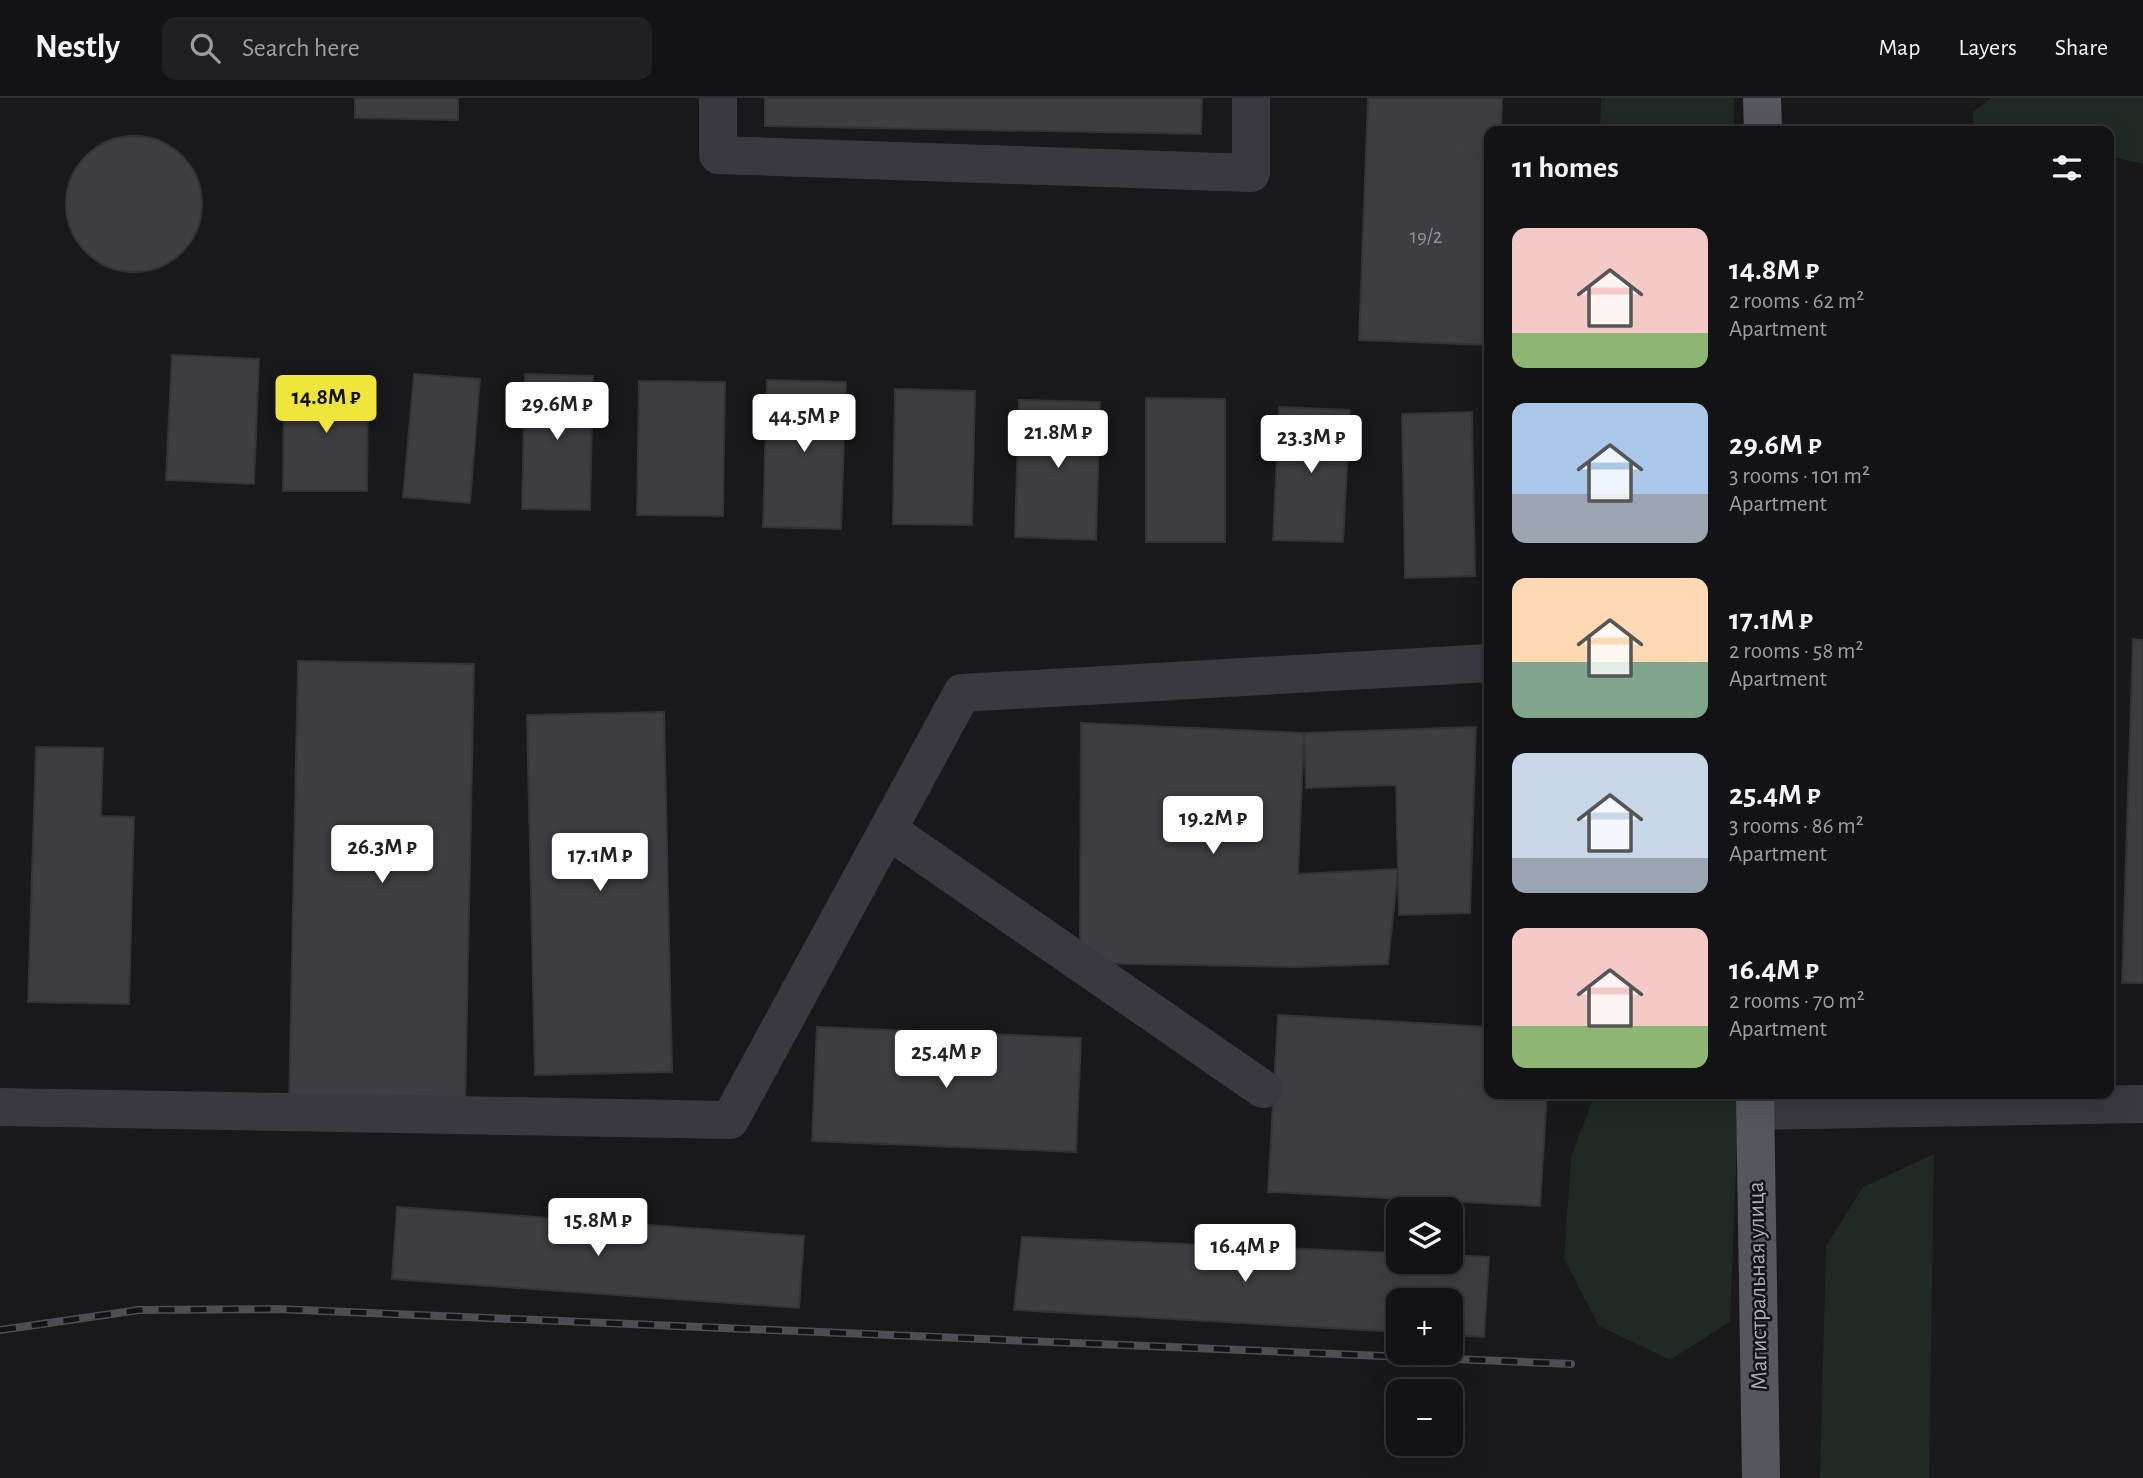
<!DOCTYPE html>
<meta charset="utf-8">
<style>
body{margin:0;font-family:"Alegreya Sans",sans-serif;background:#202022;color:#f1f3f6;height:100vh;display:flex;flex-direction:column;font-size:26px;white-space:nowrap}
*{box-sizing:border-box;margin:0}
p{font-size:23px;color:#9d9ea0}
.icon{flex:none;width:38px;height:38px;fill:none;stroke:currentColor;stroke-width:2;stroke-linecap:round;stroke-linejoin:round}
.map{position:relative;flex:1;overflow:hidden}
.side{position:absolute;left:1484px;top:28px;width:630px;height:973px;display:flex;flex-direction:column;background:#131214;border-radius:14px;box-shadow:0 7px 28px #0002,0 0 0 2px #323234}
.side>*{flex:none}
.buttons{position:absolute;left:1386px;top:1099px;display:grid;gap:14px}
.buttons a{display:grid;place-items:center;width:77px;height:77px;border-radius:14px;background:#131214;box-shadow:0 7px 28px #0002,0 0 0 2px #323234;font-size:35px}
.price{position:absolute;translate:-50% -60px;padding:0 16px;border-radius:7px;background:#fff;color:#222;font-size:23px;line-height:46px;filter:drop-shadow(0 2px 4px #0008)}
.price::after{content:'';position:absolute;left:50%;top:42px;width:21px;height:16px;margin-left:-10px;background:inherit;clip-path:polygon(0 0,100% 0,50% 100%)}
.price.active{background:#f0e53b;color:#111}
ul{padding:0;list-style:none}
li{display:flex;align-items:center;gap:21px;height:175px;padding:0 28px}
li span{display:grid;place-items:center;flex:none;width:196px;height:140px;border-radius:14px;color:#555}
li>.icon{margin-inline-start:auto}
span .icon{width:84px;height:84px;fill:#fffc;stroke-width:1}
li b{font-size:30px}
h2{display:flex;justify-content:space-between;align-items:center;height:84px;padding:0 28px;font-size:30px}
header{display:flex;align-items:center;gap:42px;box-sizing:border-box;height:98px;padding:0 35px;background:#131214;border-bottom:2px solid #323234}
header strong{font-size:33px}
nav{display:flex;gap:38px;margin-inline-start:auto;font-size:24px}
.search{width:490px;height:63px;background:#202022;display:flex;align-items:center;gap:18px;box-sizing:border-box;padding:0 24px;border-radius:14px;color:#9d9ea0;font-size:26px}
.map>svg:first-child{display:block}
</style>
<header>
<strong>Nestly</strong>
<div class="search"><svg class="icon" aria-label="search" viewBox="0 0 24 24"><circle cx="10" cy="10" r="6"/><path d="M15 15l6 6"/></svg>Search here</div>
<nav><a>Map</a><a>Layers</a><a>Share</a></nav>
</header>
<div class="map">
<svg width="2143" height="1380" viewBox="0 0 2143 1380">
<rect width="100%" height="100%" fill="#19181b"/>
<!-- green -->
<path fill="#202923" d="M1601,0H1734V33H1600Z
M1991,0H2143V66L2109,58V33H1974L1973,14Z
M1595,996H1739L1730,1224L1670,1262L1599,1228L1564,1161L1571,1059Z
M1934,1056L1929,1380H1820L1826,1148L1863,1089Z"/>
<!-- building -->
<path fill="#3e3d42" stroke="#343237" stroke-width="2" d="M355,0H458V22L355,20Z
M765,0H1202L1201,36L765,28Z
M1368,0H1502L1501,33H1489V247L1359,242Z
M66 106a68 68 0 1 1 136 0a68 68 0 1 1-136 0Z
M172,257L259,261L254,386L166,382Z
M414,276L480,281L470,405L403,399Z
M525,276L593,278L590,412L522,411Z
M284,281H368L367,393H283Z
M767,282L846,284L841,431L763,429Z
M639,283L725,284L723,418L637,417Z
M895,291L975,293L972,427L893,426Z
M1146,300L1225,301V444H1146Z
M1019,302L1100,304L1096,442L1015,439Z
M1279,309L1350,312L1343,444L1273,442Z
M1472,314L1475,478L1405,480L1402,316Z
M2133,541L2143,542V885H2122Z
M298,563L474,566L465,1011L289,1007Z
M664,614L672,974L535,977L527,617Z
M1081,625L1304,635L1298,776L1398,771L1388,866L1296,869L1080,865Z
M1476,629L1470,815L1399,817L1396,687L1306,690L1304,635Z
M36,649L103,650L101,718L134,719L129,906L28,904Z
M1278,917L1489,929V996H1547L1540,1108L1268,1094Z
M817,929L1081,940L1076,1054L812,1043Z
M397,1109L804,1138L799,1210L392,1181Z
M1022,1139L1398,1155V1164H1451V1157L1489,1159L1484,1239L1451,1237V1202H1398V1234L1014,1212Z"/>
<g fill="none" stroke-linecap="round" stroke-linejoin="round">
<!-- minor -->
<path stroke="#3a3940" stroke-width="38" d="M718,0V57L1251,75V0
M888,732L1263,991
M0,1009L730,1022L962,595L1489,565
M1755,1013L2143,1006"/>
<!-- major -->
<path stroke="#56565e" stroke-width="38" d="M1762,0L1763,33
M1755,996L1761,1380"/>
<!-- rail casing -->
<g stroke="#4d4d55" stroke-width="8">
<path id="rail" d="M0,1232L139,1212L277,1211L1571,1266"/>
</g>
<!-- rail -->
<use href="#rail" stroke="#141316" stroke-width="5" stroke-dasharray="16" stroke-linecap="butt"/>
</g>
<g text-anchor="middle" stroke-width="5" stroke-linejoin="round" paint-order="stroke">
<!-- number labels -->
<g font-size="21" fill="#90909c">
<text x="1426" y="145">19/2</text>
</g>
<!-- street labels -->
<g font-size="24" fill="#ababba" stroke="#141316">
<text transform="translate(1757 1188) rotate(-91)" y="8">Магистральная улица</text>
</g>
</g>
</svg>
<div class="buttons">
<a><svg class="icon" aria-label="layers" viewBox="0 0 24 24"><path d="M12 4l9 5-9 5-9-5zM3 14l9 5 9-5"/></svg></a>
<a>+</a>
<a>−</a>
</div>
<b class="price active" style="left:326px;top:337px">14.8M ₽</b>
<b class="price" style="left:557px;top:344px">29.6M ₽</b>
<b class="price" style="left:804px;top:356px">44.5M ₽</b>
<b class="price" style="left:1058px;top:372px">21.8M ₽</b>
<b class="price" style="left:1311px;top:377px">23.3M ₽</b>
<b class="price" style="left:1213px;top:758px">19.2M ₽</b>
<b class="price" style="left:382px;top:787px">26.3M ₽</b>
<b class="price" style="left:600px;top:795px">17.1M ₽</b>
<b class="price" style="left:946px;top:992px">25.4M ₽</b>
<b class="price" style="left:598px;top:1160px">15.8M ₽</b>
<b class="price" style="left:1245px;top:1186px">16.4M ₽</b>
<section class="side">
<h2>11 homes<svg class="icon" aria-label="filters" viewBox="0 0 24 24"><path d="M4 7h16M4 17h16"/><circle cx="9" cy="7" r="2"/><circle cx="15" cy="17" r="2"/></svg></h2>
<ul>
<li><span style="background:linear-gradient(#f6c9c9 75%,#8fb573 0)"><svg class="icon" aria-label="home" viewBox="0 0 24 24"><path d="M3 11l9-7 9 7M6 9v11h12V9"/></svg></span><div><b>14.8M ₽</b><p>2 rooms · 62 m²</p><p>Apartment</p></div></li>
<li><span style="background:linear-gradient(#a9c7e8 65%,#9aa5b1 0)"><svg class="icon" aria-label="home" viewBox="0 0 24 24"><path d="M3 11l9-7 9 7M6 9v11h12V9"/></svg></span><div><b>29.6M ₽</b><p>3 rooms · 101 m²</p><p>Apartment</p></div></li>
<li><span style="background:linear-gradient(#ffd9b3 60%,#7fa58c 0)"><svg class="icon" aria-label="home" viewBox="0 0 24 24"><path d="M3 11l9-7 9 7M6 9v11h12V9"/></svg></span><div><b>17.1M ₽</b><p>2 rooms · 58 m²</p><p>Apartment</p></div></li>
<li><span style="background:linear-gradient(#c9d6e8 75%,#9aa5b1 0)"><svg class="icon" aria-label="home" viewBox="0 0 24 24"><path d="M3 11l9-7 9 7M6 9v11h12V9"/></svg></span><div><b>25.4M ₽</b><p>3 rooms · 86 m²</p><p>Apartment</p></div></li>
<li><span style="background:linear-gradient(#f6c9c9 70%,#8fb573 0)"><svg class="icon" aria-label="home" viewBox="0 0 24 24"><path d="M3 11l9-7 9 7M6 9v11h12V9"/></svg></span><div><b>16.4M ₽</b><p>2 rooms · 70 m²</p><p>Apartment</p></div></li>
</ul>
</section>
</div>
